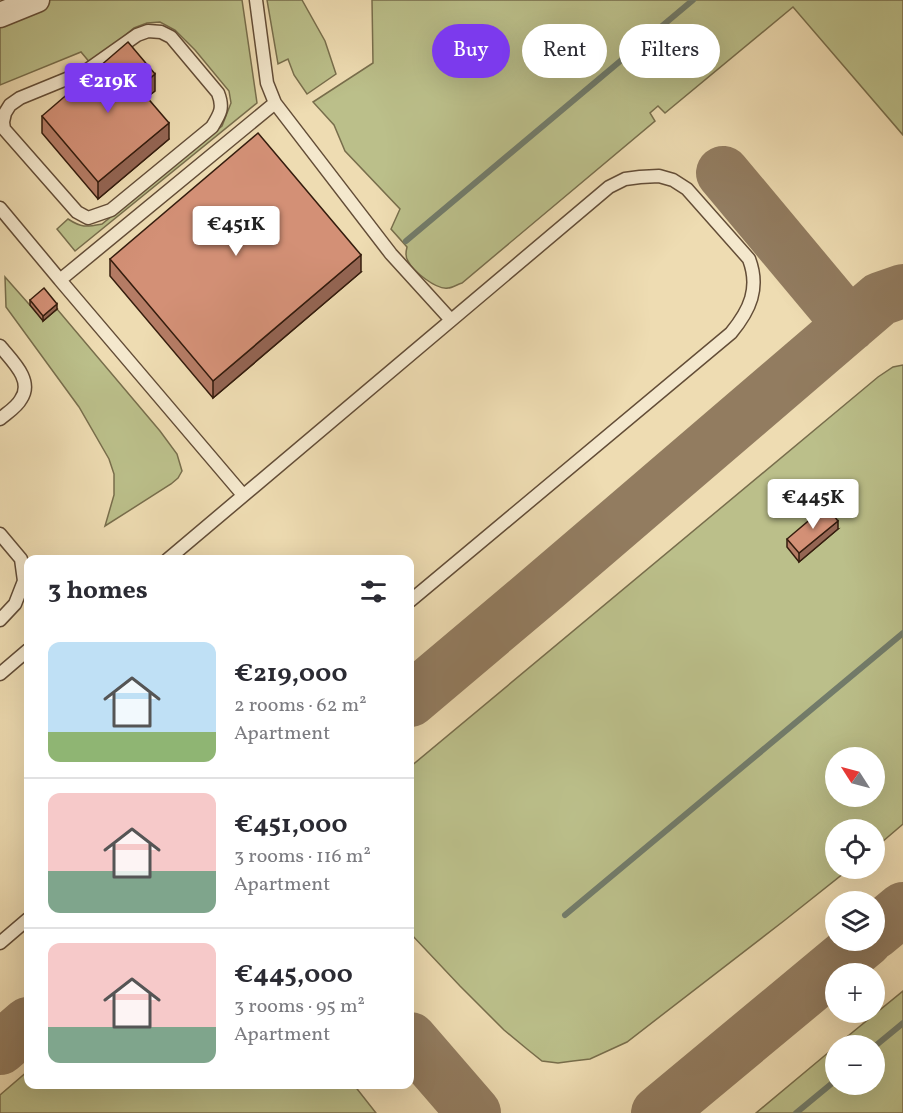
<!DOCTYPE html>
<meta charset="utf-8">
<style>
body{margin:0;font-family:Vollkorn,serif;background:#f7f7f7;color:#2b2b33;height:100vh;display:flex;flex-direction:column;font-size:22px;white-space:nowrap}
*{box-sizing:border-box;margin:0}
p{font-size:20px;color:#7c7c81}
.icon{flex:none;width:33px;height:33px;fill:none;stroke:currentColor;stroke-width:2;stroke-linecap:round;stroke-linejoin:round}
.map{position:relative;flex:1;overflow:hidden}
.sheet{position:absolute;left:24px;top:555px;width:390px;height:534px;display:flex;flex-direction:column;background:#fff;border-radius:12px;box-shadow:0 6px 24px #0002}
.sheet>*{flex:none}
.guide{position:absolute;left:432px;top:24px;width:381px;height:54px;display:flex;gap:12px}
.needle{width:39px;rotate:306deg}
.controls{position:absolute;left:825px;top:747px;display:grid;gap:12px}
.controls a{display:grid;place-items:center;width:60px;height:60px;border-radius:50%;background:#fff;box-shadow:0 6px 24px #0002;font-size:30px}
.price{position:absolute;translate:-50% -51px;padding:0 14px;border-radius:6px;background:#fff;color:#222;font-size:20px;line-height:39px;filter:drop-shadow(0 2px 3px #0008)}
.price::after{content:'';position:absolute;left:50%;top:36px;width:18px;height:14px;margin-left:-9px;background:inherit;clip-path:polygon(0 0,100% 0,50% 100%)}
.price.active{background:#7c3aed;color:#fff}
ul{padding:0;list-style:none}
li{display:flex;align-items:center;gap:18px;height:150px;padding:0 24px}
li+li{border-top:2px solid #e1e1e2}
li span{display:grid;place-items:center;flex:none;width:168px;height:120px;border-radius:12px;color:#555}
li>.icon{margin-inline-start:auto}
span .icon{width:72px;height:72px;fill:#fffc;stroke-width:1}
li b{font-size:26px}
h2{display:flex;justify-content:space-between;align-items:center;height:72px;padding:0 24px;font-size:26px}
.pill{padding:0 21px;border-radius:27px;background:#fff;box-shadow:0 6px 24px #0002;font-size:21px;line-height:54px}
.pill.active{background:#7c3aed;color:#fff}
.map>svg:first-child{display:block}
</style>
<div class="map">
<svg width="903" height="1113" viewBox="0 0 903 1113">
<rect width="100%" height="100%" fill="#eedcb2"/>
<filter id="stains"><feTurbulence type="fractalNoise" baseFrequency=".00333" numOctaves="4"/><feColorMatrix values="0 0 0 0 .2 0 0 0 0 .09 0 0 0 0 .02 0 0 0 .5 -.17"/></filter>
<radialGradient id="worn" r=".72"><stop offset=".6" stop-color="#630" stop-opacity="0"/><stop offset="1" stop-color="#630" stop-opacity=".3"/></radialGradient>
<!-- grass -->
<path fill="#bbbf8a" stroke="#786e4c" stroke-width="1.5" fill-rule="evenodd" d="M50,0H242L257,103L75,251L57,229L68,219C82,228 86,227 102,224L222,126L231,103L229,91L195,50L175,30L160,22L147,23L134,28L91,64L81,52L0,85V20Z
M267,0H302L325,41L336,74L307,94L294,75L288,59L278,64Z
M372,0H903V135L793,7L665,113L658,106L650,113L655,121L462,283C458,284 452,288 448,288C436,290 413,271 408,261C405,257 406,251 407,247L391,229L400,209L345,151L334,125L313,102L373,63Z
M5,277L43,320L57,309L160,431L177,454L182,471L178,478L171,484L105,526L114,495V474L109,459L79,407L6,307Z
M903,365V824L875,848L874,830H836V868L849,869L785,920L627,1042L590,1059L573,1061L558,1063L542,1061L527,1049L504,1030L460,986L410,933V767L878,377L893,367ZM836,758H874V796H836Z
M903,991V1113H756L835,1047L836,1084H874V1046L837,1045Z
M28,1071V1084L354,1085L376,1113H0V1095Z"/>
<g fill="none" stroke-linecap="round" stroke-linejoin="round">
<!-- stream -->
<path stroke="#727c6b" stroke-width="6" d="M406,241L693,0
M565,915L903,633
M874,1047L903,1023
M796,1113L836,1080"/>
<!-- taxiway -->
<path stroke="#927c60" stroke-width="54" d="M723,173L850,325
M410,700L545,586L880,299L903,291
M874,933L903,909
M410,1039L474,1113
M0,1048L28,1024
M658,1113L866,940"/>
<!-- lane casing -->
<g stroke="#634d37" stroke-width="15">
<path id="lane" d="M256,0L267,83L275,103L391,254L451,320
M148,31L161,32L171,37L218,93C224,108 220,114 212,127L111,210L88,218L77,212L4,129L3,122L5,113L10,105L20,98L86,71L137,35Z
M0,208L60,280
M0,346C11,360 34,380 21,399C17,407 7,413 0,419
M243,495L60,280L275,103
M0,534L21,559L24,581L15,604L0,620
M167,560L609,187L625,179L640,177L659,176L673,180L687,189L749,259C760,288 750,310 731,333L410,601
M0,674L28,650
M0,943L28,919"/>
</g>
<!-- street casing -->
<g stroke="#634d37" stroke-width="27">
<path id="street" d="M0,15L37,0"/>
</g>
<!-- lane -->
<use href="#lane" stroke="#f4e8cd" stroke-width="12"/>
<!-- street -->
<use href="#street" stroke="#f4e8cd" stroke-width="24"/>
</g>
<!-- wall -->
<path fill="#b57c65" stroke="#351d0e" stroke-width="1.5" d="M155,91L147,97L169,139L98,199L42,133V116Z
M110,259L361,272L213,398L110,276Z
M30,300L57,309L43,321L30,305Z
M838,529L799,562L787,547V539Z"/>
<!-- shaded-wall -->
<path fill="#946553" stroke="#351d0e" stroke-width="1.5" d="M155,74V91L139,104V88Z
M169,123V139L98,199V182Z
M361,255V272L213,398V381Z
M57,304V309L43,321V316Z
M838,521V529L799,562V553Z"/>
<!-- building -->
<path fill="#d39076" stroke="#351d0e" stroke-width="1.5" d="M128,42L155,74L139,88L169,123L98,182L42,116Z
M258,133L361,255L213,381L110,259Z
M44,288L57,304L43,316L30,300Z
M826,506L838,521L799,553L787,539Z"/>
<rect width="100%" height="100%" filter="url(#stains)"/>
<rect width="100%" height="100%" fill="url(#worn)"/>
</svg>
<div class="controls">
<a><svg class="needle" viewBox="-14 -14 28 28"><path d="M0-13l5 13h-10z" fill="#e53935"/><path d="M0 13l5-13h-10z" fill="#7c7c81"/></svg></a>
<a><svg class="icon" aria-label="locate" viewBox="0 0 24 24"><circle cx="12" cy="12" r="6"/><path d="M12 2v4M12 18v4M2 12h4M18 12h4"/></svg></a>
<a><svg class="icon" aria-label="layers" viewBox="0 0 24 24"><path d="M12 4l9 5-9 5-9-5zM3 14l9 5 9-5"/></svg></a>
<a>+</a>
<a>−</a>
</div>
<b class="price active" style="left:108px;top:114px">€219K</b>
<b class="price" style="left:236px;top:257px">€451K</b>
<b class="price" style="left:813px;top:530px">€445K</b>
<div class="guide">
<a class="pill active">Buy</a>
<a class="pill">Rent</a>
<a class="pill">Filters</a>
</div>
<section class="sheet">
<h2>3 homes<svg class="icon" aria-label="filters" viewBox="0 0 24 24"><path d="M4 7h16M4 17h16"/><circle cx="9" cy="7" r="2"/><circle cx="15" cy="17" r="2"/></svg></h2>
<ul>
<li><span style="background:linear-gradient(#bfe0f5 75%,#8fb573 0)"><svg class="icon" aria-label="home" viewBox="0 0 24 24"><path d="M3 11l9-7 9 7M6 9v11h12V9"/></svg></span><div><b>€219,000</b><p>2 rooms · 62 m²</p><p>Apartment</p></div></li>
<li><span style="background:linear-gradient(#f6c9c9 65%,#7fa58c 0)"><svg class="icon" aria-label="home" viewBox="0 0 24 24"><path d="M3 11l9-7 9 7M6 9v11h12V9"/></svg></span><div><b>€451,000</b><p>3 rooms · 116 m²</p><p>Apartment</p></div></li>
<li><span style="background:linear-gradient(#f6c9c9 70%,#7fa58c 0)"><svg class="icon" aria-label="home" viewBox="0 0 24 24"><path d="M3 11l9-7 9 7M6 9v11h12V9"/></svg></span><div><b>€445,000</b><p>3 rooms · 95 m²</p><p>Apartment</p></div></li>
</ul>
</section>
</div>
